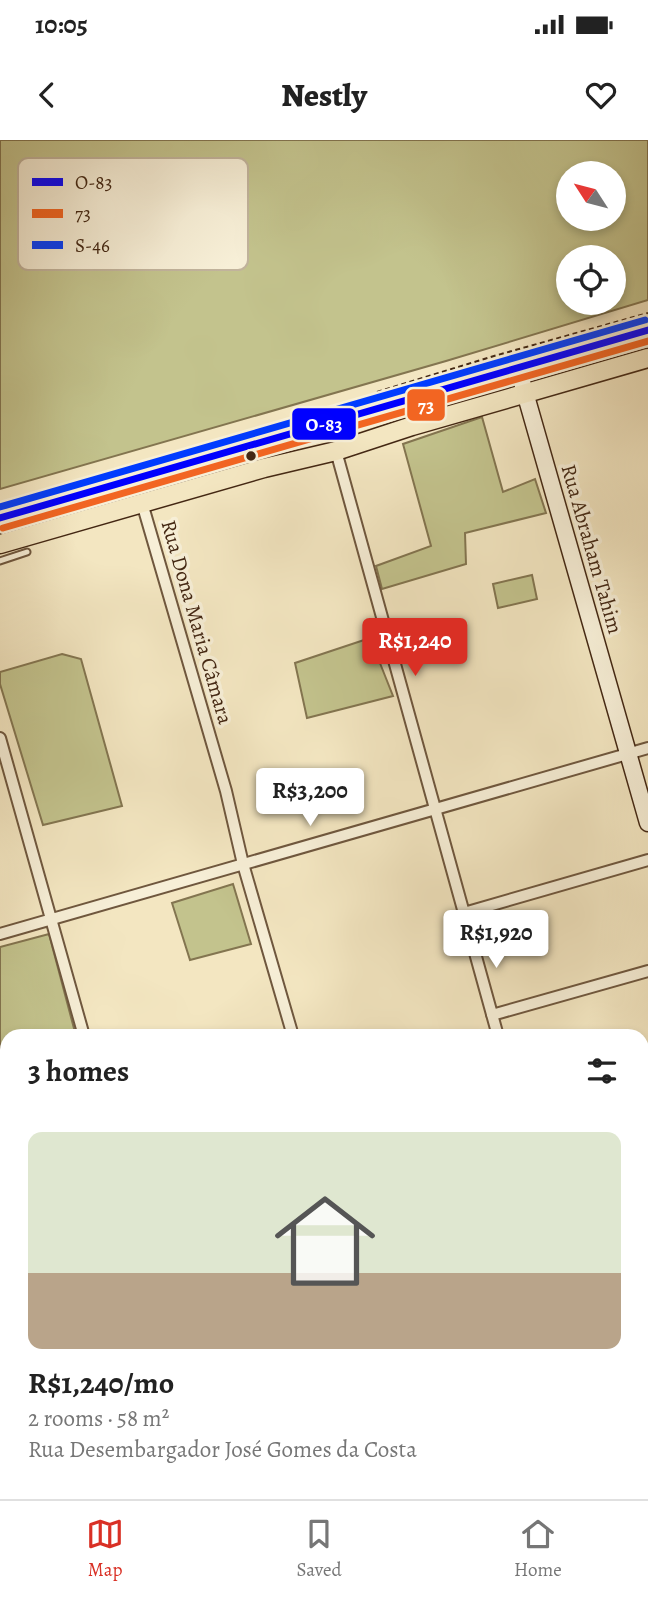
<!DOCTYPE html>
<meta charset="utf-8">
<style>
body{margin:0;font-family:Alegreya,serif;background:#f2f2f2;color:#222;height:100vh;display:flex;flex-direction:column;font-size:26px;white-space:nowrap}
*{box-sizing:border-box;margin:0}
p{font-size:23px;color:#767676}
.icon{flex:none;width:38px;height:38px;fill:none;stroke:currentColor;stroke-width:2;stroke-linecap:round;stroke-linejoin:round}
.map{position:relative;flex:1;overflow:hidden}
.panel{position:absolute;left:0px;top:889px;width:649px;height:471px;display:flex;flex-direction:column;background:#fff;border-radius:21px 21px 0 0;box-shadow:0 4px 10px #0003}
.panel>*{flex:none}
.needle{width:46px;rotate:306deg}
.controls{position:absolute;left:556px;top:21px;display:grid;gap:14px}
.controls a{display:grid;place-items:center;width:70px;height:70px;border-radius:50%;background:#fff;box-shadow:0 4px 10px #0003;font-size:35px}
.price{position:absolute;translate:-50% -60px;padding:0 16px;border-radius:7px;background:#fff;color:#222;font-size:23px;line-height:46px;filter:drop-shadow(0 2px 4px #0008)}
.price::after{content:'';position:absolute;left:50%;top:42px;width:21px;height:16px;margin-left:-10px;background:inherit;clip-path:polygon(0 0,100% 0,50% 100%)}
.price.active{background:#d93025;color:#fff}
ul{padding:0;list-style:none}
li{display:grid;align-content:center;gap:14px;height:371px;padding:0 28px}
li span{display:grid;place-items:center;height:217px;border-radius:14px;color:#555}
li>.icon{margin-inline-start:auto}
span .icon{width:126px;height:126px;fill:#fffc;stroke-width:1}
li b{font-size:30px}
h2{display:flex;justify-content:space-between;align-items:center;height:84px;padding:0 28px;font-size:30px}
.status{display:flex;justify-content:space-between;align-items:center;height:49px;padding:0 35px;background:#fff;direction:ltr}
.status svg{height:19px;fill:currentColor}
header{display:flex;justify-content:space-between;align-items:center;height:91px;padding:0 28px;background:#fff;font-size:32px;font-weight:800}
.tabs{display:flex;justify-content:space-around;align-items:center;height:98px;border-top:2px solid #e0e0e0;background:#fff;font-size:19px;color:#767676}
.tabs a{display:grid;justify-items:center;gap:4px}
.tabs .active{color:#d93025}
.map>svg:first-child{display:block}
</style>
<div class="status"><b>10:05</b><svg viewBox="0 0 49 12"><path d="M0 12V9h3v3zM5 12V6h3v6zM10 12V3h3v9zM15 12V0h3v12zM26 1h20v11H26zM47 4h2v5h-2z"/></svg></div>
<header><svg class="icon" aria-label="back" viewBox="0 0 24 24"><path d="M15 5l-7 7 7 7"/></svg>Nestly<svg class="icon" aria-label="heart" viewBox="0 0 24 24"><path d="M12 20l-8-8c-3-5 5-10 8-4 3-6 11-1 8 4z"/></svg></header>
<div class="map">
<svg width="648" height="1359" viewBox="0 0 648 1359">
<rect width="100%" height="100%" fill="#f3e6c1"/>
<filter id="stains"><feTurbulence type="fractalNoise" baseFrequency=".00286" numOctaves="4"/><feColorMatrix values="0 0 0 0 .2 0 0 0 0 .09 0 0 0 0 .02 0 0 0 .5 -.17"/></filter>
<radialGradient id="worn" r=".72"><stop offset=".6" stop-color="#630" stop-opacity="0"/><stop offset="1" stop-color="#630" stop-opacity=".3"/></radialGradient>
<!-- green -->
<path fill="#c3c38d" stroke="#837550" stroke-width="2" fill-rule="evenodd" d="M0,0H648V160L446,221L0,349ZM569,33H614V79H569ZM569,117H614V163H569Z
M482,277L503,352L535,339L546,373L465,393L466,424L382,449L376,426L431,406L403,304Z
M532,435L537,459L498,468L493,444Z
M370,498L393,556L307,578L295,523Z
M62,514L81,519L122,666L43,685L0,544V532Z
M233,744L251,804L190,820L172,763Z
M49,794L76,896H7V1154L0,1156V807Z
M648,1227V1354L642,1333V1238L646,1236L644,1229Z
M474,1353H508L509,1359H476Z"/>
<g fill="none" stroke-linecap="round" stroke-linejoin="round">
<!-- lane casing -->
<g stroke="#6f573e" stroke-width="9">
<path id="lane" d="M0,421L27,412"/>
</g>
<!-- street casing -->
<g stroke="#6f573e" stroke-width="14">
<path id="street" d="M336,311L498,896
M142,363L226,651L243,724L293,896
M0,598L84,896
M464,773L648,720
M0,794L648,608
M492,875L648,831
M642,994L648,993
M642,1029L648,1050
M0,1179L7,1177
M0,1218L7,1241
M642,1229L648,1227
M40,1353L42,1359
M215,1353L217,1359
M423,1353L424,1359
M634,1353L636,1359"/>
</g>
<!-- secondary casing -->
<g stroke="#432713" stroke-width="19">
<path id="secondary" d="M518,228L648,683"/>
</g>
<!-- primary casing -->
<g stroke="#432713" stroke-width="21">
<path id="primary" d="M0,378L648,190
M0,404L264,328L336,311L412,286L648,218"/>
</g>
<!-- path -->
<path stroke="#432713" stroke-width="2" stroke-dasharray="5 3.5" stroke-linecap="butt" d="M377,252L494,216L648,173
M0,922L7,927
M0,1037L7,1036"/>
<!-- lane -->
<use href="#lane" stroke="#f7efd7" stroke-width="5"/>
<!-- street -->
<use href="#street" stroke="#f7efd7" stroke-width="10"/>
<!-- secondary -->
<use href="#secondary" stroke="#f7efd7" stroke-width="16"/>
<!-- primary -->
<use href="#primary" stroke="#f3e6c1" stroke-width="18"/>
<!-- bus-1 casing -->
<g stroke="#f7efd7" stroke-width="12">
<path id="bus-1" d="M0,378L648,190"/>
</g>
<!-- bus-2 casing -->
<g stroke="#f7efd7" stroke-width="12">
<path id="bus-2" d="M3,388L648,201"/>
</g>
<!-- bus-3 casing -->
<g stroke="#f7efd7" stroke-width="12">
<path id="bus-3" d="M0,367L645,180"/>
</g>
<!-- bus-1 -->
<use href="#bus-1" stroke="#00f" stroke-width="7"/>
<!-- bus-2 -->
<use href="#bus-2" stroke="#f26522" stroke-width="7"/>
<!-- bus-3 -->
<use href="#bus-3" stroke="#003cff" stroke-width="7"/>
</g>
<!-- markers -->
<circle fill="#432713" stroke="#f7efd7" stroke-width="2.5" cx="251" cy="316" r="6"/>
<g text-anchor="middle" stroke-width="7" stroke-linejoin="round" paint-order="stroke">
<!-- street labels -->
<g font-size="21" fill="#432713" stroke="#f7efd7">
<text transform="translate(592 409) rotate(74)" y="7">Rua Abraham Tahim</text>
<text transform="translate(197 482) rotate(74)" y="7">Rua Dona Maria Câmara</text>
</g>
</g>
<!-- legend -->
<rect x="18" y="18" width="230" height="112" rx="10" fill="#f7efd7" stroke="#c1b39c" stroke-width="2"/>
<rect x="32" y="38" width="31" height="8" fill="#00f"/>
<rect x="32" y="69" width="31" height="9" fill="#f26522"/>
<rect x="32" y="101" width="31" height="8" fill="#003cff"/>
<g font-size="19" fill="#432713">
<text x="75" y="49">O-83</text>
<text x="75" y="80">73</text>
<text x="75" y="112">S-46</text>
</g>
<g stroke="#f7efd7" stroke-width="2.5">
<rect x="406" y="248" width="40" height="34" rx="7" fill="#f26522"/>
<rect x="291" y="267" width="66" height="34" rx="7" fill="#00f"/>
</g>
<g font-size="19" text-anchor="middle" font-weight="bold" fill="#fff">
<text x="426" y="272">73</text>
<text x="324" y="291">O-83</text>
</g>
<rect width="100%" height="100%" filter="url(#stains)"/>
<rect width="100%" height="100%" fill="url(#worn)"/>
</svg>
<div class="controls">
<a><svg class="needle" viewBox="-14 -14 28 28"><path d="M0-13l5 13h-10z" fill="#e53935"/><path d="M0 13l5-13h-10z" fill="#767676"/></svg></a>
<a><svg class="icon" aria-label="locate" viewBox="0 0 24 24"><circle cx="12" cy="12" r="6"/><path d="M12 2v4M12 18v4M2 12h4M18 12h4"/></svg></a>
</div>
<b class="price active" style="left:415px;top:538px">R$1,240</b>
<b class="price" style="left:310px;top:688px">R$3,200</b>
<b class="price" style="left:496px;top:830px">R$1,920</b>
<section class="panel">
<h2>3 homes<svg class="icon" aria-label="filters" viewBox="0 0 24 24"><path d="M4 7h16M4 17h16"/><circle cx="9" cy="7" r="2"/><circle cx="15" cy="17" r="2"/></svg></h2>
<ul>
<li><span style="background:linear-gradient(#dfe7d0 65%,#b9a48a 0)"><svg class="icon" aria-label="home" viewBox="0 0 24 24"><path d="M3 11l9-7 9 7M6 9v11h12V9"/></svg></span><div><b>R$1,240/mo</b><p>2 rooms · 58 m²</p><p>Rua Desembargador José Gomes da Costa</p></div></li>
</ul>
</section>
</div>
<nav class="tabs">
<a class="active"><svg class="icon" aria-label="map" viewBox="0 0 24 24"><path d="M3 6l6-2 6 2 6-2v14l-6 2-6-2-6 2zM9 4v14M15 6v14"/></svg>Map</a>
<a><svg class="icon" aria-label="saved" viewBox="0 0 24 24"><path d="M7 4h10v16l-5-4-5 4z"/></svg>Saved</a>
<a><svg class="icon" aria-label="home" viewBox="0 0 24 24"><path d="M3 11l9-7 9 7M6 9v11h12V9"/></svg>Home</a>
</nav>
